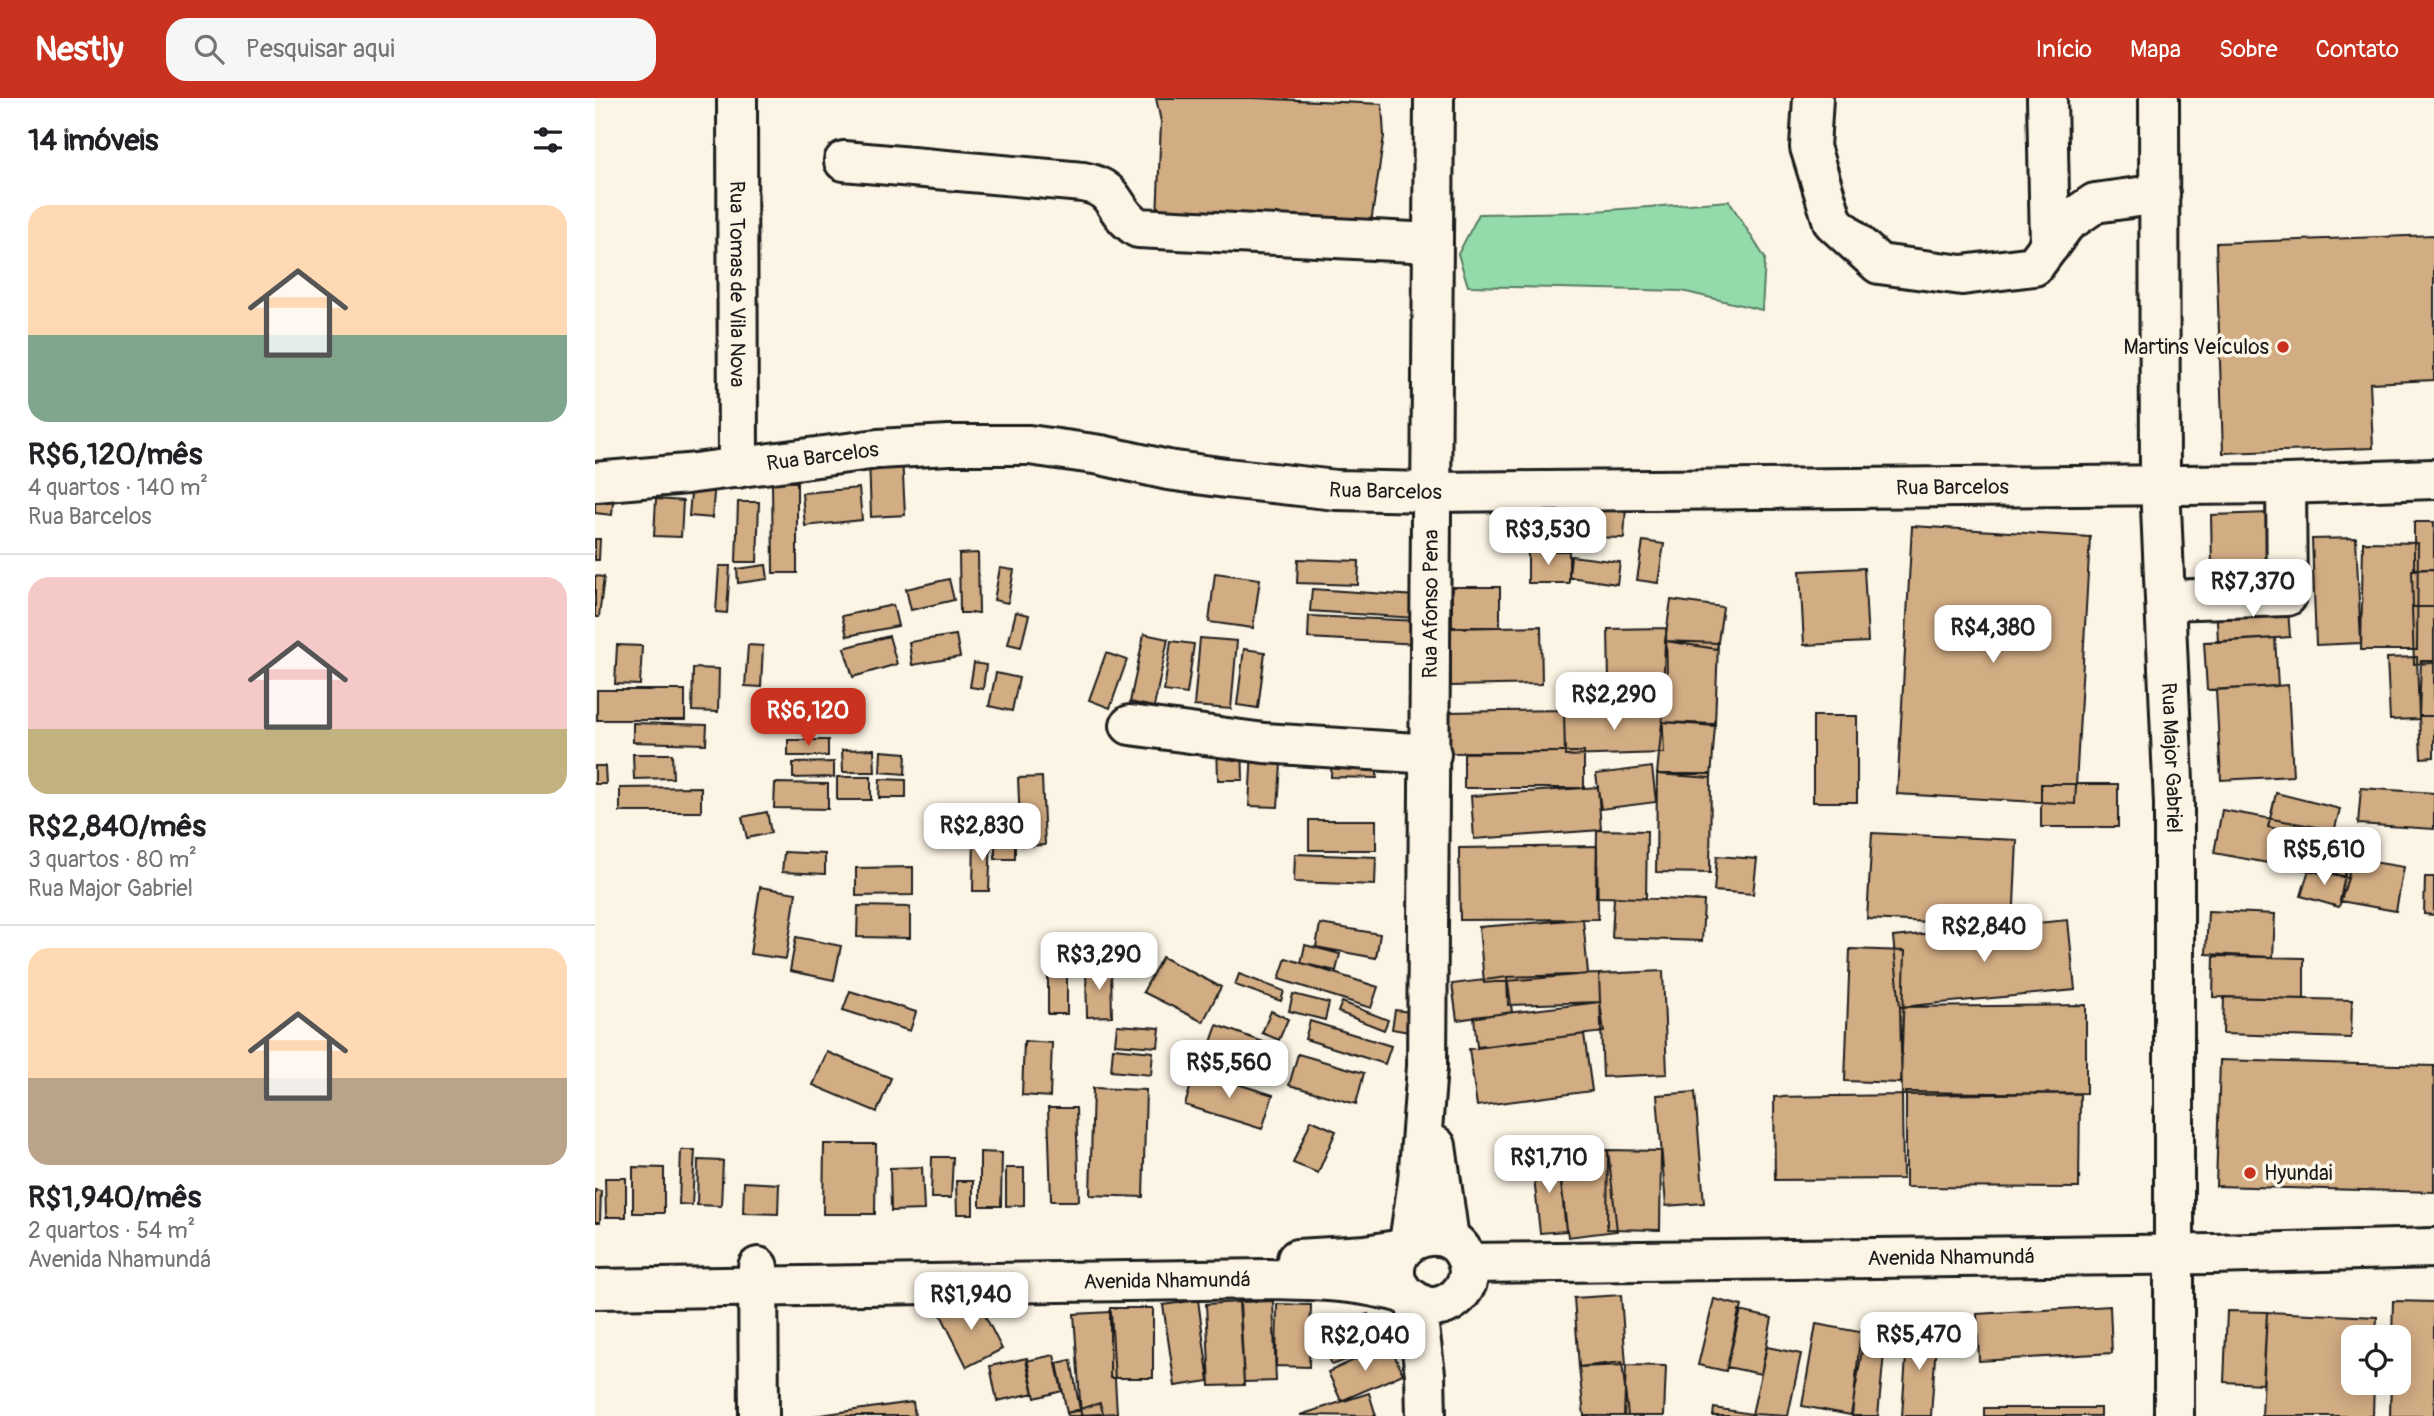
<!DOCTYPE html>
<html lang="pt">
<meta charset="utf-8">
<style>
body{margin:0;font-family:Pangolin,sans-serif;background:#f6f6f6;color:#202124;height:100vh;display:flex;flex-direction:column;font-size:26px;white-space:nowrap}
*{box-sizing:border-box;margin:0}
p{font-size:23px;color:#757577}
.icon{flex:none;width:38px;height:38px;fill:none;stroke:currentColor;stroke-width:2;stroke-linecap:round;stroke-linejoin:round}
.map{position:relative;flex:1;overflow:hidden}
.side{display:flex;flex-direction:column;background:#fff;width:595px}
.side>*{flex:none}
.buttons{position:absolute;left:1746px;top:1227px;display:grid;gap:14px}
.buttons a{display:grid;place-items:center;width:70px;height:70px;border-radius:14px;background:#fff;box-shadow:0 4px 18px #0003;font-size:35px}
.price{position:absolute;translate:-50% -60px;padding:0 16px;border-radius:14px;background:#fff;color:#222;font-size:23px;line-height:46px;filter:drop-shadow(0 2px 4px #0008)}
.price::after{content:'';position:absolute;left:50%;top:42px;width:21px;height:16px;margin-left:-10px;background:inherit;clip-path:polygon(0 0,100% 0,50% 100%)}
.price.current{background:#c8321e;color:#fff}
ul{padding:0;list-style:none}
li{display:grid;align-content:center;gap:14px;height:371px;padding:0 28px}
li+li{border-top:2px solid #e0e0e0}
li span{display:grid;place-items:center;height:217px;border-radius:21px;color:#555}
li>.icon{margin-inline-start:auto}
span .icon{width:126px;height:126px;fill:#fffc;stroke-width:1}
li b{font-size:30px}
h2{display:flex;justify-content:space-between;align-items:center;height:84px;padding:0 28px;font-size:30px}
header{display:flex;align-items:center;gap:42px;box-sizing:border-box;height:98px;padding:0 35px;background:#c8321e;color:#fff}
header strong{font-size:33px}
nav{display:flex;gap:38px;margin-inline-start:auto;font-size:24px}
.search{width:490px;height:63px;background:#f6f6f6;display:flex;align-items:center;gap:18px;box-sizing:border-box;padding:0 24px;border-radius:21px;color:#757577;font-size:26px}
main{display:flex;flex:1;min-height:0}
.map>svg:first-child{display:block}
</style>
<header>
<strong>Nestly</strong>
<div class="search"><svg class="icon" aria-label="search" viewBox="0 0 24 24"><circle cx="10" cy="10" r="6"/><path d="M15 15l6 6"/></svg>Pesquisar aqui</div>
<nav><a>Início</a><a>Mapa</a><a>Sobre</a><a>Contato</a></nav>
</header>
<main>
<section class="side">
<h2>14 imóveis<svg class="icon" aria-label="filters" viewBox="0 0 24 24"><path d="M4 7h16M4 17h16"/><circle cx="9" cy="7" r="2"/><circle cx="15" cy="17" r="2"/></svg></h2>
<ul>
<li><span style="background:linear-gradient(#ffd9b3 60%,#7fa58c 0)"><svg class="icon" aria-label="home" viewBox="0 0 24 24"><path d="M3 11l9-7 9 7M6 9v11h12V9"/></svg></span><div><b>R$6,120/mês</b><p>4 quartos · 140 m²</p><p>Rua Barcelos</p></div></li>
<li><span style="background:linear-gradient(#f6c9c9 70%,#c2b280 0)"><svg class="icon" aria-label="home" viewBox="0 0 24 24"><path d="M3 11l9-7 9 7M6 9v11h12V9"/></svg></span><div><b>R$2,840/mês</b><p>3 quartos · 80 m²</p><p>Rua Major Gabriel</p></div></li>
<li><span style="background:linear-gradient(#ffd9b3 60%,#b9a48a 0)"><svg class="icon" aria-label="home" viewBox="0 0 24 24"><path d="M3 11l9-7 9 7M6 9v11h12V9"/></svg></span><div><b>R$1,940/mês</b><p>2 quartos · 54 m²</p><p>Avenida Nhamundá</p></div></li>
</ul>
</section>
<div class="map">
<svg width="1839" height="1318" viewBox="0 0 1839 1318">
<rect width="100%" height="100%" fill="#fcf5e5"/>
<filter id="ink" filterUnits="userSpaceOnUse"><feTurbulence type="fractalNoise" baseFrequency=".0143" numOctaves="2"/><feDisplacementMap in="SourceGraphic" scale="14" xChannelSelector="R" yChannelSelector="G"/><feConvolveMatrix kernelMatrix="1 2 1 2 8 2 1 2 1" color-interpolation-filters="sRGB"/></filter>
<g filter="url(#ink)">
<!-- green -->
<path fill="#93dbaa" stroke="#587c63" stroke-width="2" d="M1134,103L1170,160L1167,212L1087,193L873,188L863,156L884,116L986,114Z"/>
<!-- building -->
<path fill="#d2ac83" stroke="#1c1c1c" stroke-width="2" d="M561,0H659L787,6L789,38L776,125L562,120L566,24Z
M1839,137V282L1775,285L1778,350L1628,355L1621,145Z
M307,358L310,417L276,419L274,359Z
M97,382L120,383L117,420L94,418Z
M177,384H202V475H178Z
M0,389L19,391L17,417L0,415Z
M264,390L267,422L210,428L207,395Z
M61,401L88,403L86,439L59,438Z
M143,404H164L162,464H141Z
M997,407L1031,408L1029,440L995,439Z
M972,410L982,411L980,435L969,434Z
M956,411L971,413L969,434L953,432Z
M917,412L940,414L939,434L915,433Z
M1675,415L1676,470L1617,471L1616,417Z
M1819,424H1839V471H1819Z
M1317,428L1495,439L1480,706L1302,696Z
M1761,440L1766,545L1721,547L1717,441Z
M0,441H5L4,462H0Z
M1048,443L1069,446L1063,485L1042,482Z
M1768,444L1823,445L1822,552H1766Z
M933,453H974V485H933Z
M383,455L384,515H365L364,456Z
M976,458L1025,464L1022,486L974,479Z
M703,461L764,463L763,487L702,485Z
M171,467L173,481L143,485L142,471Z
M124,468H135L132,515L121,514Z
M405,470L419,472L413,505L399,502Z
M1269,470L1273,544L1209,547L1205,473Z
M1839,471V509H1818L1817,472Z
M620,475L665,481L658,530L614,524Z
M0,478L9,479L4,519H0Z
M354,481L359,502L316,512L311,491Z
M857,489H905V529H857Z
M717,491L821,498L820,520L715,513Z
M1692,498L1695,539L1623,544L1621,504Z
M1076,502L1128,509L1122,551L1070,543Z
M298,507L303,528L252,538L247,518Z
M1817,509H1839V565L1819,566Z
M421,514L434,517L426,549L413,546Z
M714,518L825,523L824,546L713,540Z
M946,528L947,586L856,588L855,530Z
M1071,530L1072,582L1014,584L1013,531Z
M549,536L573,541L559,609L535,604Z
M361,537L365,559L317,567L314,544Z
M294,538L302,566L258,579L249,550Z
M605,540L642,543L636,611L599,608Z
M1680,540L1683,588L1612,592L1609,544Z
M576,543L599,546L592,596L569,593Z
M1070,543L1123,545L1120,626L1067,624Z
M22,547L47,548L45,587L20,586Z
M153,547L168,548L166,589L150,588Z
M649,551L670,554L663,610L642,607Z
M511,555L532,562L515,610L494,602Z
M1822,559L1824,621L1795,622L1792,560Z
M1826,563H1839V618H1824Z
M379,565L391,567L388,591L375,589Z
M98,570L124,571L123,614L97,613Z
M401,575L424,580L417,613L394,608Z
M998,582H1068V609H998Z
M1693,587L1698,678L1626,682L1621,592Z
M2,592H90V622H2Z
M231,598L233,619L195,621L194,600Z
M1067,609L1069,655L970,658L969,612Z
M969,612L970,654L853,655L852,614Z
M1218,618H1262V704H1218Z
M1824,618H1839V659L1826,660Z
M1067,624L1120,628L1116,680L1062,676Z
M38,625L112,627L111,646L38,644Z
M193,642H233V658H193Z
M647,643L648,682H623L622,644Z
M279,651L280,674H248L247,652Z
M657,651L687,652L683,709L654,708Z
M737,652L782,654V680L736,679Z
M286,653L311,655L310,676L285,674Z
M869,654H989V690H869Z
M38,656H77L78,680L39,681Z
M239,664V679L198,680V665Z
M0,668H10L11,686H0Z
M1057,669L1061,704L1006,711L1001,676Z
M1062,676H1116L1115,775L1061,774Z
M242,679H276V702H242Z
M447,679L450,747L426,748L423,680Z
M285,681L311,682V700H284Z
M180,685L233,686V711L179,710Z
M1446,686H1523V729H1446Z
M106,689V714H25V690Z
M1003,689L1006,732L879,741L876,698Z
M1766,690L1839,695V731L1763,726Z
M1681,695L1745,711L1736,745L1673,729Z
M1627,712L1761,736L1753,780L1619,755Z
M172,714L176,735L152,740L147,719Z
M714,722H781V752H714Z
M400,730H420V761H400Z
M1002,732L1052,733L1051,800L1001,799Z
M1277,735L1422,742L1418,828L1272,821Z
M379,737L396,738L394,793H378Z
M1002,748L1003,821L865,822L864,750Z
M189,754L230,756V776L187,774Z
M700,756L781,759L780,787L699,784Z
M1122,758L1162,761L1158,796L1119,793Z
M1753,760L1809,769L1801,813L1745,803Z
M1715,768L1753,780L1744,809L1706,798Z
M318,769V797L261,798V770Z
M1830,779H1839V817L1829,816Z
M165,789L201,795L191,861L155,856Z
M1019,799L1109,803L1107,843L1017,840Z
M263,808L315,809V840L262,839Z
M1613,813L1680,816L1678,859L1611,856Z
M988,821L993,876L889,885L884,829Z
M1473,822L1480,892L1305,909L1298,839Z
M725,826L785,836L781,860L721,849Z
M201,839L246,848L239,882L195,873Z
M710,847L745,856L741,873L706,865Z
M1255,851L1310,853L1306,985L1250,983Z
M1619,858L1709,860V901L1618,899Z
M567,859L626,889L608,924L548,894Z
M691,860L783,889L776,910L684,881Z
M453,868H472V916H453Z
M491,869H516L517,918L492,919Z
M1068,873L1072,976L1008,979L1004,876Z
M644,876L689,893L686,903L640,887Z
M1004,876L1005,904L913,907L912,879Z
M912,879L917,914L862,922L857,886Z
M255,893L321,914L315,933L248,912Z
M698,896L734,905L730,922L694,913Z
M1629,899L1757,902L1756,940L1628,936Z
M747,904L793,922L789,932L743,914Z
M1005,904L1009,934L882,949L879,919Z
M1491,907V995L1307,997L1305,909Z
M800,912L824,915L820,935L797,931Z
M676,913L693,921L684,942L667,935Z
M715,923L796,948L790,966L710,941Z
M522,927L565,930L563,949L520,946Z
M622,927L682,949L671,977L612,956Z
M989,936L997,993L882,1008L874,951Z
M429,943L457,945L455,999L427,997Z
M518,950L558,954L556,977L516,973Z
M232,954L296,980L282,1014L218,987Z
M703,956L769,975L761,1006L694,987Z
M1625,962L1839,968V1094L1621,1088Z
M600,973L678,997L667,1031L590,1007Z
M498,990L551,992L548,1099L495,1097Z
M1100,994L1109,1105L1071,1108L1062,997Z
M1311,994L1485,996L1484,1090L1311,1089Z
M1307,997L1308,1081L1180,1082L1179,999Z
M453,1010H481L484,1103H456Z
M716,1022L741,1033L723,1075L698,1065Z
M229,1046H281L280,1116H228Z
M86,1052H100L97,1107L84,1106Z
M1013,1052L1022,1133L973,1139L963,1058Z
M1013,1052L1066,1053L1065,1132L1012,1131Z
M385,1054L407,1055L406,1108H385Z
M963,1058L971,1133L945,1135L937,1061Z
M337,1059H358L356,1100H336Z
M103,1062L128,1063L126,1108L102,1107Z
M38,1069L69,1070V1115H38Z
M327,1069L329,1112L296,1113L295,1070Z
M411,1070H429V1107L411,1108Z
M10,1080H31V1119H11Z
M361,1083H378V1116H362Z
M149,1084L184,1086L183,1116L148,1115Z
M0,1092L6,1093L5,1124H0Z
M1026,1197L1031,1267L984,1269L979,1200Z
M381,1200L407,1251L372,1269L346,1217Z
M1119,1201L1147,1208L1131,1273L1103,1267Z
M603,1202L614,1283L580,1288L568,1207Z
M678,1203L681,1283L649,1284L645,1204Z
M1798,1203L1839,1204V1318H1795L1796,1284H1804V1239H1797Z
M644,1204L649,1287L615,1288L611,1206Z
M682,1206L716,1207L714,1269L681,1268Z
M1515,1208L1517,1255L1384,1263L1382,1216Z
M515,1210H558V1280H515Z
M1144,1213L1177,1220L1166,1276L1132,1269Z
M1632,1213L1672,1214L1668,1286L1629,1284Z
M516,1214L522,1315L486,1317L479,1216Z
M1672,1214L1782,1219L1781,1239H1759V1284H1779L1778,1318H1667Z
M773,1216L785,1250L737,1267L724,1233Z
M1221,1226L1270,1235L1256,1317L1207,1308Z
M1313,1229L1342,1230L1336,1318H1307Z
M1266,1231L1291,1234L1283,1318H1257Z
M794,1246L808,1276L746,1303L733,1274Z
M1172,1249L1206,1256L1193,1318L1157,1316Z
M459,1257L467,1293L440,1300L431,1263Z
M432,1260L439,1295L402,1303L395,1268Z
M476,1262L485,1312L472,1315L462,1265Z
M1027,1264L1033,1318H989L984,1269Z
M1031,1267L1071,1268L1069,1318H1029Z
M774,1295L781,1318L705,1317Z
M318,1304L320,1318H218Z
M505,1305L509,1318H473L472,1315Z
M1119,1310L1157,1316V1318H1118Z
M1389,1310H1505V1318H1389Z"/>
<g fill="none" stroke-linecap="round" stroke-linejoin="round">
<!-- minor casing -->
<g stroke="#1c1c1c" stroke-width="44">
<g id="minor">
<path id="s1" d="M142,0L143,370"/>
<path d="M1218,0L1215,49L1238,124L1284,166L1367,177L1439,168L1471,125L1500,105L1565,96"/>
<path d="M1452,0L1455,147"/>
<path d="M249,63L488,84C525,91 515,112 543,130L837,145"/>
<path id="s2" d="M0,384L92,376L283,351L354,347H434L506,357L573,372L631,380L741,392L835,394L1691,386L1839,381"/>
<path d="M1572,502L1692,498L1691,386"/>
<path d="M535,627L669,645L836,656"/>
<path d="M841,1048L854,1141"/>
<path id="s3" d="M814,1145L823,1083L832,969L839,0"/>
<path d="M702,1161L771,1157L808,1151"/>
<path id="s4" d="M873,1165L1618,1156L1839,1150"/>
<path d="M163,1169L164,1318"/>
<path id="s5" d="M0,1191L673,1181C709,1182 745,1182 780,1189C789,1191 798,1192 806,1195C819,1200 825,1210 840,1209C855,1207 866,1198 872,1184C875,1176 874,1165 870,1158C853,1120 791,1140 801,1182C802,1186 807,1192 809,1196"/>
<path d="M821,1206L830,1276L831,1318"/>
</g>
</g>
<!-- major casing -->
<g stroke="#1c1c1c" stroke-width="44">
<g id="major">
<path id="s6" d="M1564,0L1565,387L1579,706V1318"/>
</g>
</g>
<!-- minor -->
<use href="#minor" stroke="#fcf5e5" stroke-width="38"/>
<!-- major -->
<use href="#major" stroke="#fcf5e5" stroke-width="38"/>
</g>
</g>
<!-- markers -->
<g fill="#c8321e" stroke="#fcf5e5" stroke-width="2.5">
<circle cx="1688" cy="249" r="7"/>
<circle cx="1655" cy="1075" r="7"/>
</g>
<g text-anchor="middle" stroke-width="7" stroke-linejoin="round" paint-order="stroke">
<!-- street labels -->
<g font-size="21" fill="#1c1c1c" stroke="#fcf5e5">
<text dy="7" stroke="none"><textPath href="#s1" startOffset="186">Rua Tomas de Vila Nova</textPath></text>
<text dy="7" stroke="none"><textPath href="#s2" startOffset="229">Rua Barcelos</textPath></text>
<text dy="7" stroke="none"><textPath href="#s2" startOffset="1363">Rua Barcelos</textPath></text>
<text dy="7" stroke="none"><textPath href="#s2" startOffset="796">Rua Barcelos</textPath></text>
<text dy="7" stroke="none"><textPath href="#s3" startOffset="640">Rua Afonso Pena</textPath></text>
<text dy="7" stroke="none"><textPath href="#s6" startOffset="660">Rua Major Gabriel</textPath></text>
<text dy="7" stroke="none"><textPath href="#s4" startOffset="483">Avenida Nhamundá</textPath></text>
<text dy="7" stroke="none"><textPath href="#s5" startOffset="572">Avenida Nhamundá</textPath></text>
</g>
<!-- poi labels -->
<g font-size="21" fill="#1c1c1c" stroke="#fcf5e5" text-anchor="end">
<text x="1674" y="256">Martins Veículos</text>
<text x="1669" y="1082" text-anchor="start">Hyundai</text>
</g>
</g>
</svg>
<div class="buttons">
<a><svg class="icon" aria-label="locate" viewBox="0 0 24 24"><circle cx="12" cy="12" r="6"/><path d="M12 2v4M12 18v4M2 12h4M18 12h4"/></svg></a>
</div>
<b class="price" style="left:953px;top:469px">R$3,530</b>
<b class="price" style="left:1658px;top:521px">R$7,370</b>
<b class="price" style="left:1398px;top:567px">R$4,380</b>
<b class="price" style="left:1019px;top:634px">R$2,290</b>
<b class="price current" style="left:213px;top:650px">R$6,120</b>
<b class="price" style="left:387px;top:765px">R$2,830</b>
<b class="price" style="left:1729px;top:789px">R$5,610</b>
<b class="price" style="left:1389px;top:866px">R$2,840</b>
<b class="price" style="left:504px;top:894px">R$3,290</b>
<b class="price" style="left:634px;top:1002px">R$5,560</b>
<b class="price" style="left:954px;top:1097px">R$1,710</b>
<b class="price" style="left:376px;top:1234px">R$1,940</b>
<b class="price" style="left:1324px;top:1274px">R$5,470</b>
<b class="price" style="left:770px;top:1275px">R$2,040</b>
</div>
</main>
